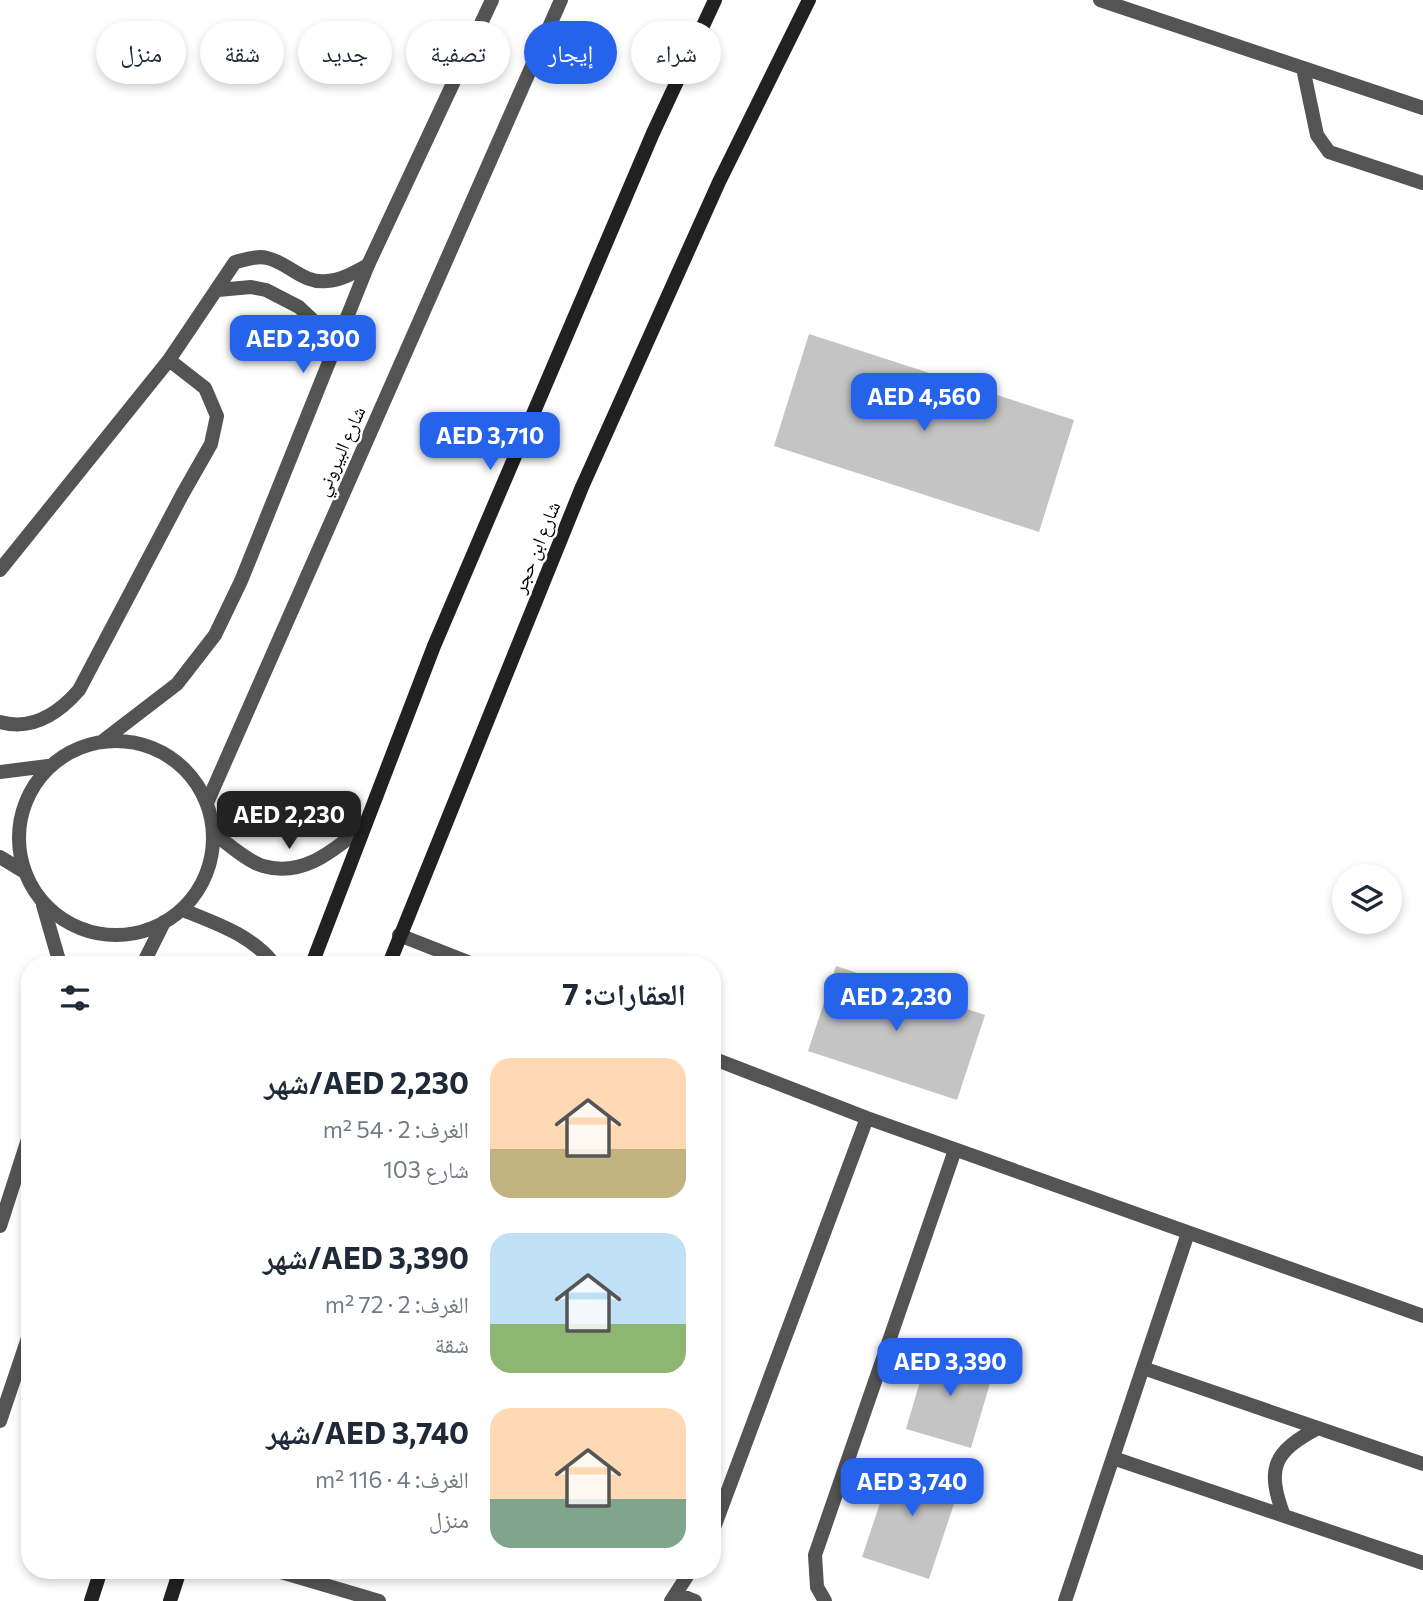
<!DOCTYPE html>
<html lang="ar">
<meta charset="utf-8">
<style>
body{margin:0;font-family:Commissioner,"Noto Naskh Arabic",sans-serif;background:#f6f6f7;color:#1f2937;direction:rtl;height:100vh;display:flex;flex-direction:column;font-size:26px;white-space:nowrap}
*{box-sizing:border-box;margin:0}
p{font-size:23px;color:#747a83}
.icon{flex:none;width:38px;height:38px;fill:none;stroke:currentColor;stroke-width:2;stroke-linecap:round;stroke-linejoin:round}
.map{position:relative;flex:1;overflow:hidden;direction:ltr}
.panel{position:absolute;left:21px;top:956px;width:700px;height:623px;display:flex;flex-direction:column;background:#fff;border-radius:28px;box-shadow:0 4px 10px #0003;direction:rtl}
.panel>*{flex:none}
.hud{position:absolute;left:21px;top:21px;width:700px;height:63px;direction:rtl;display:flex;gap:14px}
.tools{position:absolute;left:1332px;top:864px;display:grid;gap:14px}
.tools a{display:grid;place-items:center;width:70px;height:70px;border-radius:50%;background:#fff;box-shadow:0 4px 10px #0003;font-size:35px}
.price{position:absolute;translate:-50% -60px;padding:0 16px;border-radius:14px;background:#2563eb;color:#fff;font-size:23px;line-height:46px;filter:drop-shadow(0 2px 4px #0008)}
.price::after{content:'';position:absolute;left:50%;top:42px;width:21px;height:16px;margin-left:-10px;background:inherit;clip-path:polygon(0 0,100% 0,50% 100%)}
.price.on{background:#222;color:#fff}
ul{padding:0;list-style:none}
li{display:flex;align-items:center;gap:21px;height:175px;padding:0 35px}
li span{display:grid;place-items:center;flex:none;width:196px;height:140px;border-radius:21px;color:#555}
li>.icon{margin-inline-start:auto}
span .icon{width:84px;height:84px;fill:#fffc;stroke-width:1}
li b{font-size:30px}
h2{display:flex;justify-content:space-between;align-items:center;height:84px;padding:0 35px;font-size:30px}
.tag{padding:0 24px;border-radius:32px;background:#fff;box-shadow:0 4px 10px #0003;font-size:24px;line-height:63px}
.tag.on{background:#2563eb;color:#fff}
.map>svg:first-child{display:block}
</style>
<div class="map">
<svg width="1423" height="1601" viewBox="0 0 1423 1601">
<rect width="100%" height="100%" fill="#fff"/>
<!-- building -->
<path fill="#c4c4c4" d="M809,334L1074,420L1039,532L774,446Z
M836,966L985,1015L957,1100L808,1051Z
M930,1347L995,1366L971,1448L906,1429Z
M895,1458L962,1480L929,1579L862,1557Z"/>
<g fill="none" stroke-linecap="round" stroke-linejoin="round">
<!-- service -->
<path stroke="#545454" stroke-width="14" d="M1100,0L1423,108
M1303,68L1317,135L1329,152L1423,183
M218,290L251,287L266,290L299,307L319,326L331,351
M0,570L169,360L235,262C245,260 257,255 267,258C289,263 303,284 327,281C342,280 355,272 368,265
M0,722C32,731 59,713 79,690L182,495L211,444L217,416L205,388L169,360
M399,935L473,964
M712,1058L867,1118L1423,1316
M1143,1368L1423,1464
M1113,1458L1423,1563
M1284,1516C1266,1468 1273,1452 1318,1428
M712,1533L867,1118
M274,1570L379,1601
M677,1594L695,1601
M671,1601L691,1570
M825,1601L817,1587L815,1555L955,1150
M1065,1601L1188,1233"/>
<!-- tertiary -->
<path stroke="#545454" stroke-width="14" d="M104,740L177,684L215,635L241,581L368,265L492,0
M19 838a97 97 0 1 1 194 0a97 97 0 1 1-194 0Z
M0,772L48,766
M207,803L561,0
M213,833C226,842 248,862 263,866C304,878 335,849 364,826
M0,857L23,871
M43,905L60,964
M183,910C215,923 252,935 274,964
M143,964L164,922
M0,1226L30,1133
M0,1421L30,1332"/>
<!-- secondary -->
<path stroke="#212121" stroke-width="14" d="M312,964L434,646L653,133L715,0
M389,964L582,487L719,182L809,0
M91,1601L101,1570
M170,1601L180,1570"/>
</g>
<g text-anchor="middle" stroke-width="5" stroke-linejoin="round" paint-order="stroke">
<!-- street labels -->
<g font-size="19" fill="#000" stroke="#fff">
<text transform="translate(340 451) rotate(-66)" y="7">شارع البيروني</text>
<text transform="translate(536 547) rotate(-68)" y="7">شارع ابن حجر</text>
</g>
</g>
</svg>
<div class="tools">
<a><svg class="icon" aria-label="layers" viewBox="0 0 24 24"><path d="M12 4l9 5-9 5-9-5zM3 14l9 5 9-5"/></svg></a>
</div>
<b class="price" style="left:303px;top:375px">AED 2,300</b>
<b class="price" style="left:924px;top:433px">AED 4,560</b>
<b class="price" style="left:490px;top:472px">AED 3,710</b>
<b class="price on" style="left:289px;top:851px">AED 2,230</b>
<b class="price" style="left:896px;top:1033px">AED 2,230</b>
<b class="price" style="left:950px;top:1398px">AED 3,390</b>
<b class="price" style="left:912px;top:1518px">AED 3,740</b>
<div class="hud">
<a class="tag">شراء</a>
<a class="tag on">إيجار</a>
<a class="tag">تصفية</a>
<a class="tag">جديد</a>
<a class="tag">شقة</a>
<a class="tag">منزل</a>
</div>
<section class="panel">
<h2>العقارات: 7<svg class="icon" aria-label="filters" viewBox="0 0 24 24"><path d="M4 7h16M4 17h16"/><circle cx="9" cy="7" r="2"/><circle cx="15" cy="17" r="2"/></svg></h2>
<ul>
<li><span style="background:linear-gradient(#ffd9b3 65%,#c2b280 0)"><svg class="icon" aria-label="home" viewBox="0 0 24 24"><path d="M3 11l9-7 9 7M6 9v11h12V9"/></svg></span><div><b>AED 2,230/شهر</b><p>الغرف: 2 · 54 m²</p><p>شارع 103</p></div></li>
<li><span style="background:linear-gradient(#bfe0f5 65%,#8fb573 0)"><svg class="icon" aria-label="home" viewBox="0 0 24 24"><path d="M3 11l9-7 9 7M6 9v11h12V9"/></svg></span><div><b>AED 3,390/شهر</b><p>الغرف: 2 · 72 m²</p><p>شقة</p></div></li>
<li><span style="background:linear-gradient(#ffd9b3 65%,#7fa58c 0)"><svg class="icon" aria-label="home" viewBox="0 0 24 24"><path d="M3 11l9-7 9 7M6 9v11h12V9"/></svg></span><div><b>AED 3,740/شهر</b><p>الغرف: 4 · 116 m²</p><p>منزل</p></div></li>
</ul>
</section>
</div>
